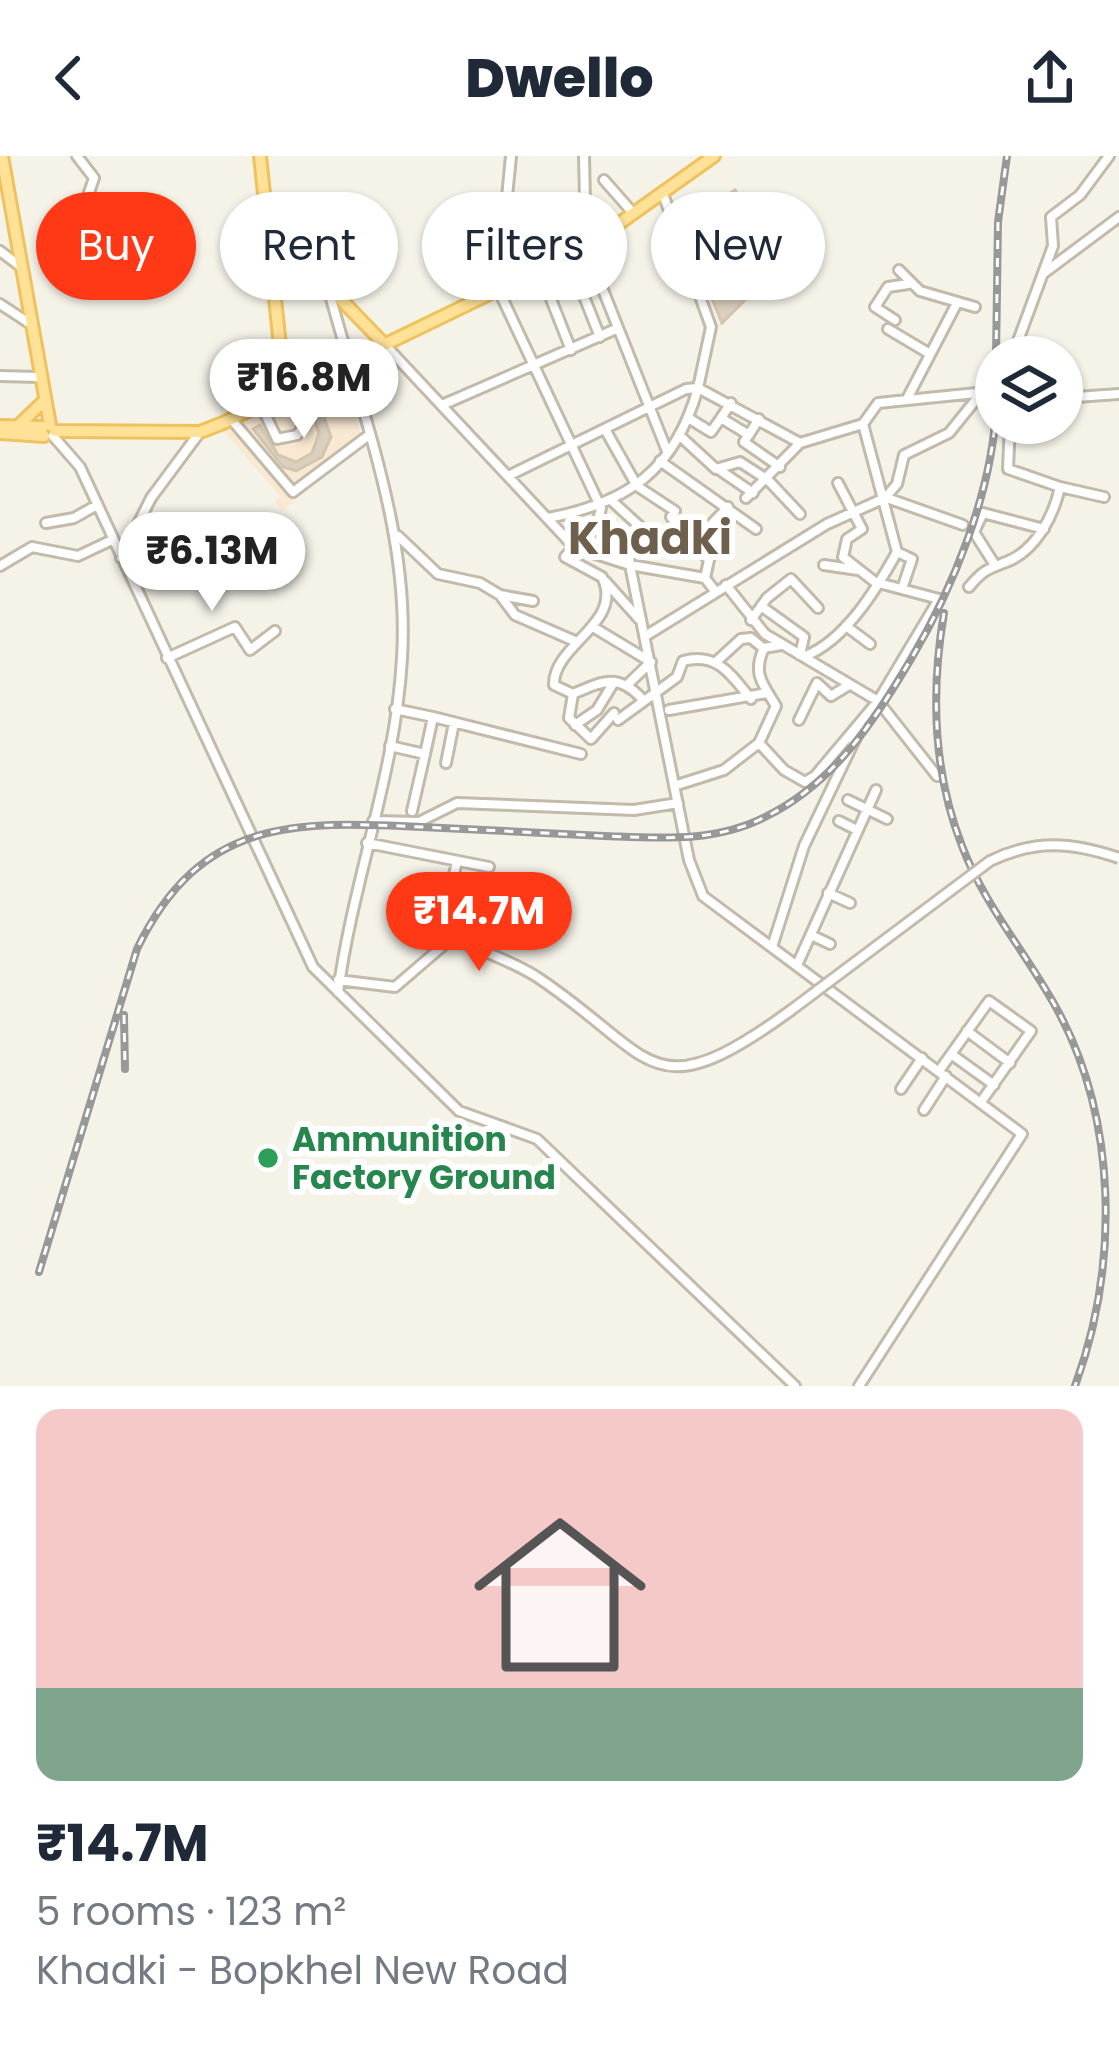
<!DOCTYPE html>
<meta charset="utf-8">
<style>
body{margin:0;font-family:Poppins,sans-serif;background:#f2f2f3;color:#1f2937;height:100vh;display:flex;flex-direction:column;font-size:45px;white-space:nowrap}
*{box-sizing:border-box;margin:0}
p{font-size:39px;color:#747a83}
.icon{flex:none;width:66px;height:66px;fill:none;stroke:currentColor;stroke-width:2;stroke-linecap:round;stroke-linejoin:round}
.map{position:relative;height:1230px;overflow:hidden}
.sheet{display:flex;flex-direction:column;background:#fff;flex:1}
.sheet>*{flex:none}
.banner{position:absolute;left:36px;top:36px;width:1047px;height:108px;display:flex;gap:24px}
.fabs{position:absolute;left:975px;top:180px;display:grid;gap:24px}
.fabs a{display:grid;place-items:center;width:108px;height:108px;border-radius:50%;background:#fff;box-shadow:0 3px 9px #0004;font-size:60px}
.price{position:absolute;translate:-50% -102px;padding:0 27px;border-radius:42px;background:#fff;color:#222;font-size:39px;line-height:78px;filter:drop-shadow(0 3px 6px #0008)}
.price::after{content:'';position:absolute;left:50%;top:72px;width:36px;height:27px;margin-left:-18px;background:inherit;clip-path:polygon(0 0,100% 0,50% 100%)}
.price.active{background:#ff3916;color:#fff}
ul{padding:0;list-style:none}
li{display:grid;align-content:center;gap:24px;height:636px;padding:0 36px}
li span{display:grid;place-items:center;height:372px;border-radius:24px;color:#555}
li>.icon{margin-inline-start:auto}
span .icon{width:216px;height:216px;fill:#fffc;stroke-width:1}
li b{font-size:51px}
.tag{padding:0 42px;border-radius:54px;background:#fff;box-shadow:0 3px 9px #0004;font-size:42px;line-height:108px}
.tag.active{background:#ff3916;color:#fff}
header{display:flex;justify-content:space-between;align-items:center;height:156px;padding:0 36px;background:#fff;font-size:54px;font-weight:800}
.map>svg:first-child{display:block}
</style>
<header><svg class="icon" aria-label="back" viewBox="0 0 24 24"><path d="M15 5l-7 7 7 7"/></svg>Dwello<svg class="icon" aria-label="share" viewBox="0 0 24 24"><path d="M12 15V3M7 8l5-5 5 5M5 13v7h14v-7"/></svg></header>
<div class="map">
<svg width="1119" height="1230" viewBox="0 0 1119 1230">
<rect width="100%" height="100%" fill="#f5f2e8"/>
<!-- commercial -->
<path fill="#f9e8d2" d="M344,217L363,287L282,355L275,347L280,340L221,272Z"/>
<!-- building -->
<path fill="#dbd0c0" stroke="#d4c5af" stroke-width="3" d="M735,34L760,72L731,91L755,134L722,167L700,113L729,100L700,57Z
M317,242L331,281L322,301L296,315L283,311L253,273L260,269L278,299L296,306L312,297L319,277L308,245Z"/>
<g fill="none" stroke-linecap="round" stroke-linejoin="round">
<!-- minor casing -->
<g stroke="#c2baaa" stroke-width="14">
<path id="minor" d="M511,0L498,133L601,352L596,373L629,398L630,409L705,422
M584,0L586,91L667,295
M604,24L633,57
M663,38L711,171L698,232L800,287L863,268L878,247L996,235
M73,83L94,22L77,0
M0,95L20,110
M568,100L600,181
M899,114L920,135L975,151
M540,115L571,194
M1044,117L1119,61
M329,135C361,256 410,376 402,502C396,615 353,724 338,836
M0,148L29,167
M895,164L875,151L888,131L908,128
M888,173L930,198
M385,189L574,391L630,409L689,704L703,740L1022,978L859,1230
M1012,201L1053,90L1051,61L1080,39L1109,0
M0,220L38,221
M908,241L957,147
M1062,242L1119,238
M731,247L721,262L749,279
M261,249L277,283L297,279L307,266L293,233
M442,249L616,173
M231,263L293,336L369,279
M690,263L711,276L721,262
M759,263L744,286L780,311
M606,275L637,330L675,355L671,361L709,404L705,422L715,435
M679,279L716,313L740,306L768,324L800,358
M53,280L80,311L313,811L459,955L537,983L795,1230
M660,305L756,373
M721,315L753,337
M510,319L686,233L698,232C675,314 628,347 548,362
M1060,331L1104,341
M746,342L800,287
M887,342L963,369
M612,345L659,388L692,381
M46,367L74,362L97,349
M136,375L187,384
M705,375L728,351
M398,380L438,418L480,427L500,439
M574,391L565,401L602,421C625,467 553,488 554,529L573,538C601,526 618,516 642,543
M897,396L912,403L902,433
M121,402L151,342L200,276
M993,406L974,376L983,357L1044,373
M824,409L858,414
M0,410L32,391L78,400L112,384
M605,425L639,463
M726,429L765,478L878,545L937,620
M969,431C983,414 988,413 1006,406C1036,395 1054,359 1060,331L1008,313L1010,267
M533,445L500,439L515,459L577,486
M761,450L804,481L800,499
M751,464L767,442L791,423L818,452
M846,470L870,488
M593,471L651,506L627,529
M647,479L827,368L885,342L897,328L904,299L949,277L983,235
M805,500C845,485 877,432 897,396L863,268
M167,502L235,471L250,494L275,475
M717,505L741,483L751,482L763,492
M573,538L569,562L591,583L614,557
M669,554L767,537
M433,561L581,598
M618,564L677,521L683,505C718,496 731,519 751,543
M799,564L817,527L831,540L849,529
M575,569L597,554L614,526
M759,587L776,550C763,528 752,518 764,492L781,489
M390,590L425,598L433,561L395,553
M446,607L454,567
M674,630L724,614L759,587L784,614L805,626L815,620L878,545L939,443L875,426L843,401L847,383L862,373L838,327
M848,644L887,663
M412,655L425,598
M373,665L419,666L457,647L634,654L678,647
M839,665L857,674
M367,687L489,711
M457,705L452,728L478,734
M828,737L850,747
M811,779L830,788
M772,791L804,690L861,571
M797,809L876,634
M338,824L395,831L452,782C480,794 512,805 537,821C656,900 648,958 790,855
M967,875L1010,907
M951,898L994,929
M939,915L989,845L1031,875L981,946
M901,933L922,902
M924,954L946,920"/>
</g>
<!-- major casing -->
<g stroke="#eec35e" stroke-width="16">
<path id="major" d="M2,0L50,269
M260,0L285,237
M267,67L385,189
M0,270L43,271
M18,270L43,246
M55,275L200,276L223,267L586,91L714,0
M0,277L44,280"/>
</g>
<!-- minor -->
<use href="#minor" stroke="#fff" stroke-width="8"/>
<!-- major -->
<use href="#major" stroke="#ffe198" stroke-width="10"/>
<!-- rail casing -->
<g stroke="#989898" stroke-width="8">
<path id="rail" d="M996,201L998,66L1007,0
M944,457C931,534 933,616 962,690C984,748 1023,793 1053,846C1119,961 1119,1110 1075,1230
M124,859L125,913
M39,1116L137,793C201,661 295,665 422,671C483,674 544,677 604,680C659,682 714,687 765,661C833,628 874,566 911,503C953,432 991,339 996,255"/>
</g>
<!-- rail -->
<use href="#rail" stroke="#fff" stroke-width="3" stroke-dasharray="9" stroke-linecap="butt"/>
<!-- minor-bridge casing -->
<g stroke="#c2baaa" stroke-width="14" stroke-linecap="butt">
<path id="minor-bridge" d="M790,855L990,705C1035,683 1072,686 1119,702"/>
</g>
<!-- minor-bridge -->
<use href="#minor-bridge" stroke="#fff" stroke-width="8"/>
</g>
<!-- markers -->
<circle fill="#2e9e5b" stroke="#fff" stroke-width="4.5" cx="268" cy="1002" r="12"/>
<g text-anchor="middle" stroke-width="12" stroke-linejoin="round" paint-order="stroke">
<!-- leisure labels -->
<g font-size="33" font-weight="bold" fill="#27864d" stroke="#fff" text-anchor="start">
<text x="292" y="995">Ammunition<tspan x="292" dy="38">Factory Ground</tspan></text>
</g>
<!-- district labels -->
<g font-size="45" font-weight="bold" fill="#6e604c" stroke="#fff">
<text x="650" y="398">Khadki</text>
</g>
</g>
</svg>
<div class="fabs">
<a><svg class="icon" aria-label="layers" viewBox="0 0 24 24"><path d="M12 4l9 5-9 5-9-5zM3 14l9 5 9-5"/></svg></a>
</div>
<b class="price" style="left:304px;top:285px">₹16.8M</b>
<b class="price" style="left:212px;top:458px">₹6.13M</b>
<b class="price active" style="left:479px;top:818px">₹14.7M</b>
<div class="banner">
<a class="tag active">Buy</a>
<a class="tag">Rent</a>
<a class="tag">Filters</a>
<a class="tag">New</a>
</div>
</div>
<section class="sheet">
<ul>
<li><span style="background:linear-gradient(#f6c9c9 75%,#7fa58c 0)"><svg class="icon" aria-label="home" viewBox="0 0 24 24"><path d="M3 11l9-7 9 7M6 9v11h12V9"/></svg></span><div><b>₹14.7M</b><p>5 rooms · 123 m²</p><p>Khadki - Bopkhel New Road</p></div></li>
</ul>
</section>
